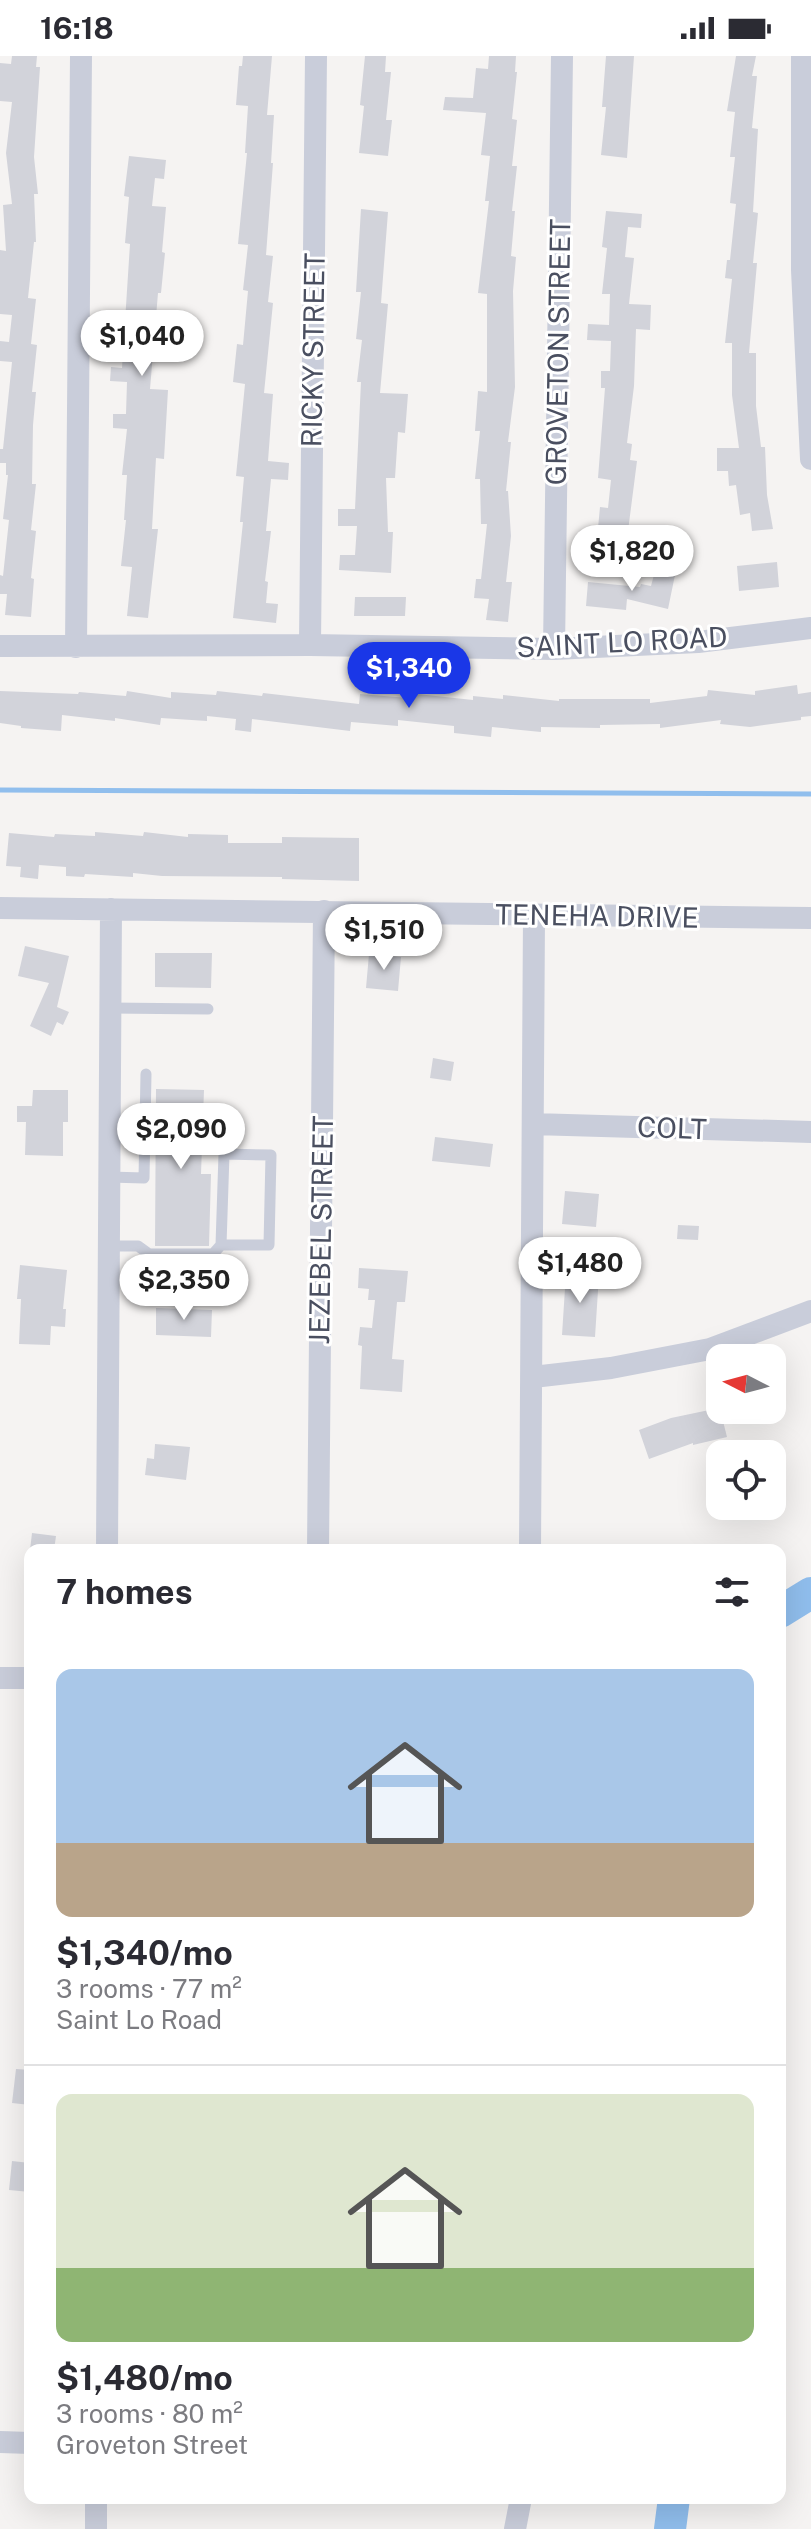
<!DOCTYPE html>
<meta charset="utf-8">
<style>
body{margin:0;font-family:"Public Sans",sans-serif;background:#f2f2f3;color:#2b2b33;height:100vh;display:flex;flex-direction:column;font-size:30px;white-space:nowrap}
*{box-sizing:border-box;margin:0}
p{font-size:26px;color:#7c7c81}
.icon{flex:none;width:44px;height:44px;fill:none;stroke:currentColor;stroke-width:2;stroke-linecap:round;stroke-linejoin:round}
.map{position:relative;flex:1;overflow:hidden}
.sheet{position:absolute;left:24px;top:1488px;width:762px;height:960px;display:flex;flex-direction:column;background:#fff;border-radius:16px;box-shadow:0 8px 32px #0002}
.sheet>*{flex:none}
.needle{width:52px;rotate:276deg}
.controls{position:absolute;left:706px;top:1288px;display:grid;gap:16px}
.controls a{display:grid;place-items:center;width:80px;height:80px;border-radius:16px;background:#fff;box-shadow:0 8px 32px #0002;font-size:40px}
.price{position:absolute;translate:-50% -68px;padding:0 18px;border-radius:28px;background:#fff;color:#222;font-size:26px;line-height:52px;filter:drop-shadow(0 2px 4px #0008)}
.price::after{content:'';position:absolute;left:50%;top:48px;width:24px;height:18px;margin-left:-12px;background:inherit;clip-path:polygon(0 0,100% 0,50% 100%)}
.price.selected{background:#1a37e7;color:#fff}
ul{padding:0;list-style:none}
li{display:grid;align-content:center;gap:16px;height:424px;padding:0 32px}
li+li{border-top:2px solid #e1e1e2}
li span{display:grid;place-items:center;height:248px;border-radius:16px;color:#555}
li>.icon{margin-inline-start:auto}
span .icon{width:144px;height:144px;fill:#fffc;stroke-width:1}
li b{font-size:34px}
h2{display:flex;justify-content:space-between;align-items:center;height:96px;padding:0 32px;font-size:34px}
.status{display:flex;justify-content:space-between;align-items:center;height:56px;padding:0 40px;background:#fff;direction:ltr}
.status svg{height:22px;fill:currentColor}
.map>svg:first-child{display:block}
</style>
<div class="status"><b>16:18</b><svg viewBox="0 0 49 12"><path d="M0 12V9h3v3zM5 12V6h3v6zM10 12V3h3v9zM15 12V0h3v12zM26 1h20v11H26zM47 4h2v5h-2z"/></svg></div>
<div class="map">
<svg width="811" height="2473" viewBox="0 0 811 2473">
<rect width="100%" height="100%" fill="#f5f3f2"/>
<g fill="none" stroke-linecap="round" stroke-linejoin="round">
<!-- stream -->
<path stroke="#90beed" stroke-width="5" d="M0,734L811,738"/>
<!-- river -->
<path stroke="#90beed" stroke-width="32" d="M780,1556L811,1537
M670,2473L674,2442"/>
</g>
<!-- building -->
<path fill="#d2d3da" d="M12,0H37L36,11H40L34,101L38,138H34L36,186H34L28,242L36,243L31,288L37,289L32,336H36L33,369L32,428H36L31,474L36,475L31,522L34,523L31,561L5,559L7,538H0V519L3,520L9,464L3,463L8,419H6V407H0V393H3L12,306L0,305V285L9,286L12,259L0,258V194L6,195L3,149L12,148L6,97L12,46L0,45V7L11,8Z
M243,0H272L267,59H274L271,107H273L266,199L273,200L268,246L273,247L264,337L273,338L268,405L289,407L288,424L271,423L266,475H271L265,525L268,526L266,547L278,548L276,567L233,562L243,466H240L244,421L236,420L245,328L233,326L237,288L243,289L248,235L243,234L248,189L238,188L247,97H245L248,50L236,49L239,10H242Z
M365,0H386L385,16H391L386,64H392L388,100L359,97L364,50L360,49Z
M489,0H516L515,16H517L512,63L517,64L512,110H517L512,155H515L511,200L516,201L513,235L515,331L508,386H511L506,435H508L511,480L506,526H512L508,566L486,564L489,543L474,542L476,523H481L487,468H481L480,423H475L480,375H475L478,335L487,336V238L478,237L489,145H485L490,100L481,99L486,57L443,54L445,41L473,42L476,12L488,13Z
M606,0H634L627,102L601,99L606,51H602Z
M736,0H756L752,20H757L752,72L758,73L753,156L758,157L753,207H757L749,297H756V350L761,391H765L767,439L773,473L752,475L750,457L740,459L736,429L729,430L728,415H717V392H739L732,339V287H725L732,223L725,222L727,204H730L736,148L730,147L735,101H730L735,56L727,55Z
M129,100L166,104L164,123L155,122L152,150L166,151L162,196L165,197L161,237H158L150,333L168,334L164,403L156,402L152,473H158L148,562L127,560L132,511L121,510L126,464H124L127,419H122L127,373L113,372V358H126L127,326L110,325L111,311L122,312L130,188L125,187L129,141L124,140Z
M361,153L388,156L381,247L388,248L380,337L408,338L405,377L398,376L395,422H386L388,476H393L391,517L339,514L340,499H355L357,470H338V453H355L361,326H357L362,284L356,283L361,236H356Z
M606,155L642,158L641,172L628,171L625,201L634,202L629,248L651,249L650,274L636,273L634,330L627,387L632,388L630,404L637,405L628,475L598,472L600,451L608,452L611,424L598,422L605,332H601V315H610L611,285L587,284L588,268L609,269L610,238H602L607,192L602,191Z
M777,506L779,531L739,535L737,510Z
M655,515L675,519L668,553L627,543L626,554L586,550L588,526L640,531L641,528L651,530Z
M355,541H406L405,560H354Z
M797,629L798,638L811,636V660L801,661V664L750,671L720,668L721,664L660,672V668L600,669V672L541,671V676L492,671L491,681L454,677V670L398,664V670L351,666L350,675L252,663L251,676L235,674L236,663L207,660V665L161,662L160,669L115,662V665L62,659L61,675L21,672V670L0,667V635L78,638L79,636L126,640L127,635L171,642V636L216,639L217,635L262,640L263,637L359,648L360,638L408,642V637L473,644V640L503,643V639L559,645V643H650V647L707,640L708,634L755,639V635Z
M95,776L143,780L144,776L188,781V778L228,779V787H282V781L359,782V825L282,823V821L162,820L133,817V821L85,818L84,821L66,820V811L39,809L38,823L20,821L21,811L6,810L9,777L54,781L55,778L95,780Z
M25,890L69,900L57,951L69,956L63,969L57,966L51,980L30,970L49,927L18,920Z
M155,897H212L211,932L155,931Z
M369,898L401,901L398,935L366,932Z
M433,1002L454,1006L451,1025L430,1022Z
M156,1033L204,1034L201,1118H211L209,1190H155Z
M33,1034H68V1066H63V1100L25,1099L26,1066H17V1050H32Z
M435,1081L493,1088L490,1111L432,1105Z
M565,1135L599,1138L596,1171L562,1168Z
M678,1169L699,1170L698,1184L677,1183Z
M20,1209L67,1214L63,1253H66L65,1271L51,1270L50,1289L19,1288L21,1243H17Z
M359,1212L408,1215L405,1246H397L392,1303L404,1304L402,1336L360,1333L362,1290L358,1289L360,1271L372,1272L375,1244H368L369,1233L358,1232Z
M566,1217L599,1219L595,1281L562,1279Z
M156,1252L212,1254L211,1281L156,1279Z
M714,1353H720L727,1381L693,1389V1387L649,1403L639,1374L671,1362Z
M155,1388L190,1391L186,1424L145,1419L147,1402L154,1403Z
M32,1477L56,1480L54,1494H30Z
M16,2013L30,2014V2049L12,2047Z
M12,2105L30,2107V2136L9,2134Z"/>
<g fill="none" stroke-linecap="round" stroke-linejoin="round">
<!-- service -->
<path stroke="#c9cdda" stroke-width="11" d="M110,952L208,953
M109,1081L145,1080
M109,1121L144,1122L146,1018
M108,1190H138L149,1198H213L221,1189H269L271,1099L224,1098L221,1189"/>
<!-- minor -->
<path stroke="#c9cdda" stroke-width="22" d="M802,0V214L811,403
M310,589L316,0
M0,590L310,589L554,593L698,586L811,572
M76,591L81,0
M554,593L562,0
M0,852L811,862
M533,1068L811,1076
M533,1321L611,1312L710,1293L811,1255
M107,1494L111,853
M318,1494L324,855
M530,1494L534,860
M0,1622H30
M0,2386L30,2387
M96,2442V2473
M515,2473L521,2442"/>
</g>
<g text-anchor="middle" stroke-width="6" stroke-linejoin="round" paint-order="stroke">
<!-- street labels -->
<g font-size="28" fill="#4a4f60" stroke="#fff">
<text transform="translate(313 294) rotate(-89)" y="10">RICKY STREET</text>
<text transform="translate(558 296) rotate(-89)" y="10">GROVETON STREET</text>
<text transform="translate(622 586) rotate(-3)" y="10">SAINT LO ROAD</text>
<text transform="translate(597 860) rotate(1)" y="10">TENEHA DRIVE</text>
<text transform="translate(672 1072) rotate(2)" y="10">COLT</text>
<text transform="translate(321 1174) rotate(-89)" y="10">JEZEBEL STREET</text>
</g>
</g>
</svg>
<div class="controls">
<a><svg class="needle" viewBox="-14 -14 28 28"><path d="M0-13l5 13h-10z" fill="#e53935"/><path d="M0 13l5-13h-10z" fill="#7c7c81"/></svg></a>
<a><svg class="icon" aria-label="locate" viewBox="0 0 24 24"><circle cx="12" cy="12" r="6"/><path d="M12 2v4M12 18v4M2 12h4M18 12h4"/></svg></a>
</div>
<b class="price" style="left:142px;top:322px">$1,040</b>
<b class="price" style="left:632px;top:537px">$1,820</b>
<b class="price selected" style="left:409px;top:654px">$1,340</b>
<b class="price" style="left:384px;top:916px">$1,510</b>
<b class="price" style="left:181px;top:1115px">$2,090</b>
<b class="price" style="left:580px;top:1249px">$1,480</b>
<b class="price" style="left:184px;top:1266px">$2,350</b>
<section class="sheet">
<h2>7 homes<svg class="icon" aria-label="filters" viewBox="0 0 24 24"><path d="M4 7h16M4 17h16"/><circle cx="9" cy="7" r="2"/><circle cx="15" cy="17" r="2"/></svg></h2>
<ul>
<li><span style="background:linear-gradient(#a9c7e8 70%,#b9a48a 0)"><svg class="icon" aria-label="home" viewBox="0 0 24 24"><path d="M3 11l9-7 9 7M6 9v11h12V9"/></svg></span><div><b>$1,340/mo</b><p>3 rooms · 77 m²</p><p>Saint Lo Road</p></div></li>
<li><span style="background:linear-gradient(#dfe7d0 70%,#8fb573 0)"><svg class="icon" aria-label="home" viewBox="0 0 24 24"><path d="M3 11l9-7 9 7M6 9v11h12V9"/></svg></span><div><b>$1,480/mo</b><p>3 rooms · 80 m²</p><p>Groveton Street</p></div></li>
</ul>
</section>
</div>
